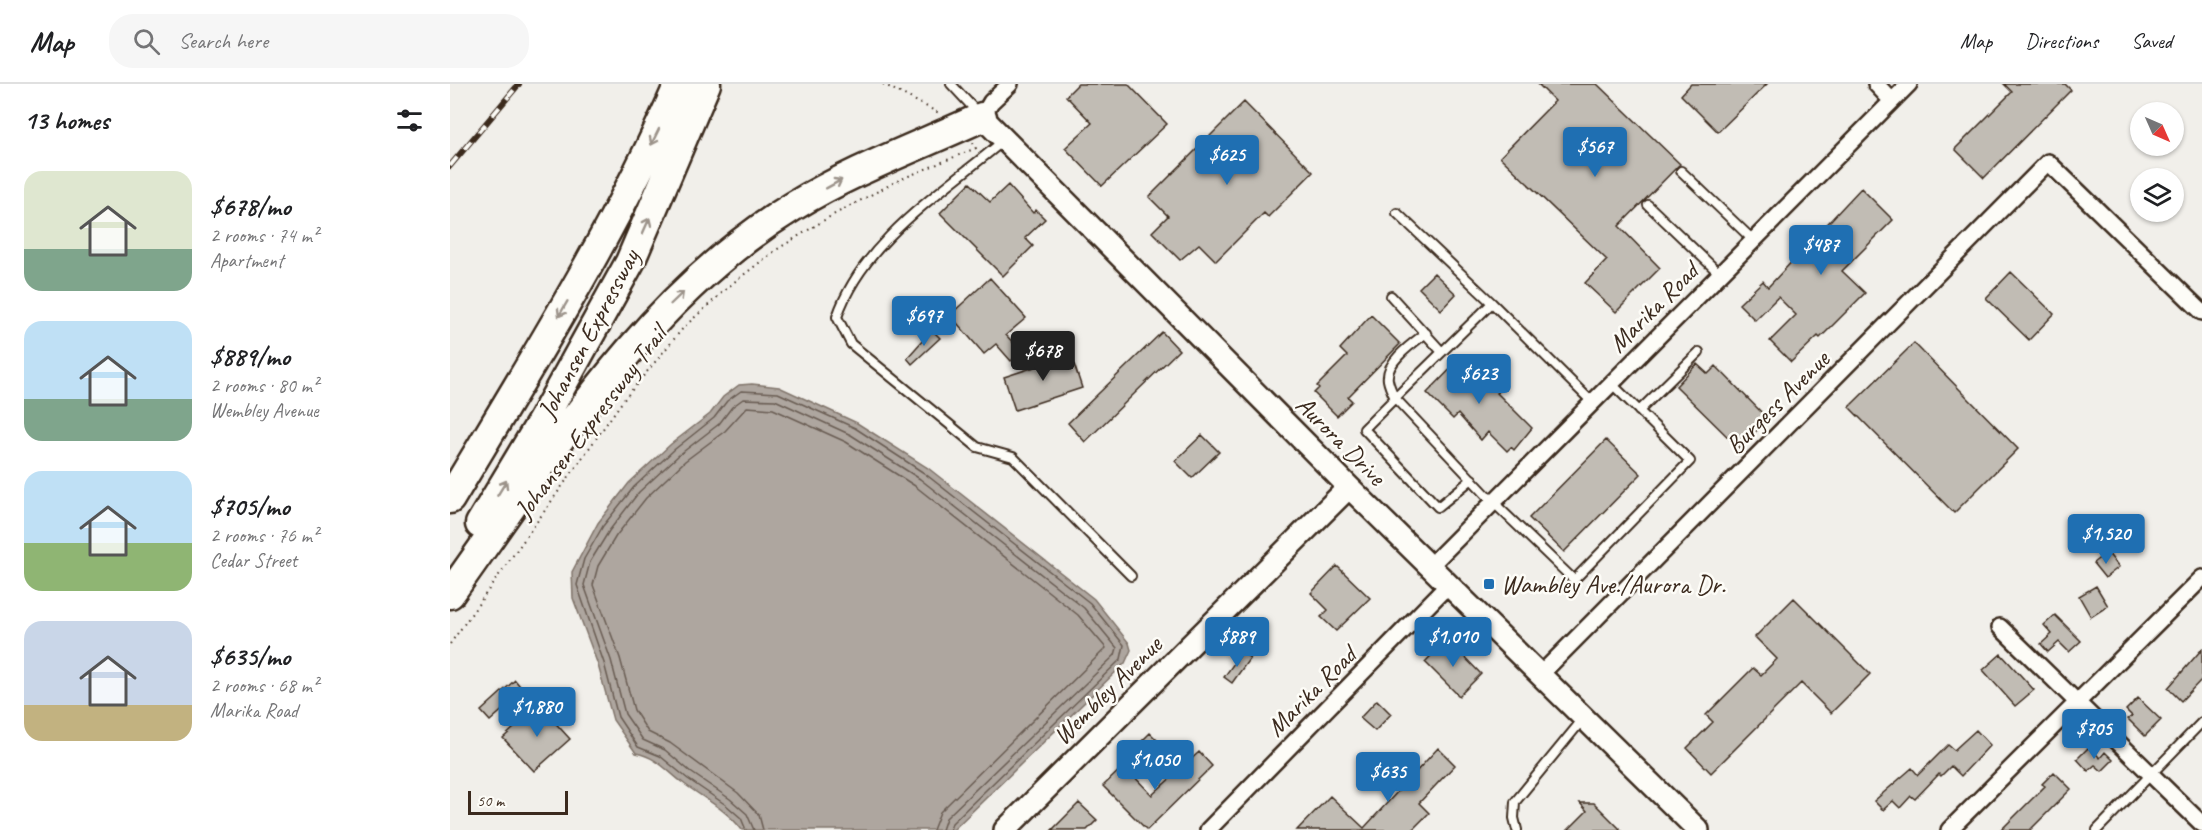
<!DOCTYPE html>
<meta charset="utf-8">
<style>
body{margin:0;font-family:Caveat,sans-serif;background:#f6f6f6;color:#202124;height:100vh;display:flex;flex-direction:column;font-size:22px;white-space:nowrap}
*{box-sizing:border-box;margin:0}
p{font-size:20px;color:#757577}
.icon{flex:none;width:33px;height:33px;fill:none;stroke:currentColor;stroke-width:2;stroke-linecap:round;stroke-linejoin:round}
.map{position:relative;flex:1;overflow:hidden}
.details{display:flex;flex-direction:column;background:#fff;width:450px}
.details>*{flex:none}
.needle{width:39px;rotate:135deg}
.controls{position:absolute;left:1680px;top:18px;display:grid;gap:12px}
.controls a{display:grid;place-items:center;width:54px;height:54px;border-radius:50%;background:#fff;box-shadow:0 2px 4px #0004;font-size:30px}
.scale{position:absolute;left:18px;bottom:15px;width:100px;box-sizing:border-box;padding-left:6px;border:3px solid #3b2a1e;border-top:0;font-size:16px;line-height:21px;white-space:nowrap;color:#3b2a1e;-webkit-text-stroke:4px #fdfcf7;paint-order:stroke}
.price{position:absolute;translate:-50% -51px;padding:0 14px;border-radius:6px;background:#1f6fb2;color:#fff;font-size:20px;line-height:39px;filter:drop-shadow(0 2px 3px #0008)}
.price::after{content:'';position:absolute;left:50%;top:36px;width:18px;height:14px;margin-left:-9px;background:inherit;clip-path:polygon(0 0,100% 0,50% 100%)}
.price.active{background:#222;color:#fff}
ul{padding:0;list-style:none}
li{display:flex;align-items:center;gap:18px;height:150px;padding:0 24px}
li span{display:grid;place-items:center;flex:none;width:168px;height:120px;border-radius:18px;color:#555}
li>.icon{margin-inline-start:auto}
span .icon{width:72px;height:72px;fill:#fffc;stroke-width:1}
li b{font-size:26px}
h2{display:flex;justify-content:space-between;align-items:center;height:72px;padding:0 24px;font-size:26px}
header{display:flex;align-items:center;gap:36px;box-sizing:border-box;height:84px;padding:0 30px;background:#fff;border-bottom:2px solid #e0e0e0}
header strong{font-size:28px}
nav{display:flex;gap:33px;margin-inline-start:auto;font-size:21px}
.search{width:420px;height:54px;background:#f6f6f6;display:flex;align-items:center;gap:15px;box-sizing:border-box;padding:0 21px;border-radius:24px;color:#757577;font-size:22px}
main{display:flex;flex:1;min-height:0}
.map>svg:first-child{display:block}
</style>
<header>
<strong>Map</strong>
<div class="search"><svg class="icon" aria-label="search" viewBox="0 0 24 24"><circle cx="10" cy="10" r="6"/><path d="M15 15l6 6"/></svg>Search here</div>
<nav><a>Map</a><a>Directions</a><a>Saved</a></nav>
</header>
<main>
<section class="details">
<h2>13 homes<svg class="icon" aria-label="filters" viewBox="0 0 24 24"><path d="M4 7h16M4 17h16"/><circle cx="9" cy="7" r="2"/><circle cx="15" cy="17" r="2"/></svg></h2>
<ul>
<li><span style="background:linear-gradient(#dfe7d0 65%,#7fa58c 0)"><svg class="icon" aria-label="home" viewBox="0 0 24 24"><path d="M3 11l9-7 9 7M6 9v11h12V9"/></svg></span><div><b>$678/mo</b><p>2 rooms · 74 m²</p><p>Apartment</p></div></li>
<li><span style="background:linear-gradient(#bfe0f5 65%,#7fa58c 0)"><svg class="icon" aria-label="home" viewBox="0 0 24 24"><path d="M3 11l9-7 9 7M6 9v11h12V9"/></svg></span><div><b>$889/mo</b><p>2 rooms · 80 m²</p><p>Wembley Avenue</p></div></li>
<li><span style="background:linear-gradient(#bfe0f5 60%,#8fb573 0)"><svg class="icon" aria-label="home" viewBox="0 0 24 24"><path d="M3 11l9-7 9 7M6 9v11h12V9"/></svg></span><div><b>$705/mo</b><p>2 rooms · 76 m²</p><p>Cedar Street</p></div></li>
<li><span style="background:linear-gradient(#c9d6e8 70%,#c2b280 0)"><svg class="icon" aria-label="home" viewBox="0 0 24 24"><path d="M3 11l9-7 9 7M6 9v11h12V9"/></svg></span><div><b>$635/mo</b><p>2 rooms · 68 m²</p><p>Marika Road</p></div></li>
</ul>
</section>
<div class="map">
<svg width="1752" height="746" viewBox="0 0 1752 746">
<rect width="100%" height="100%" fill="#f1efea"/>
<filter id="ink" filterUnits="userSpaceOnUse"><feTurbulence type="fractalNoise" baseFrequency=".0167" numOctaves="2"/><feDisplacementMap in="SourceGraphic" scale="12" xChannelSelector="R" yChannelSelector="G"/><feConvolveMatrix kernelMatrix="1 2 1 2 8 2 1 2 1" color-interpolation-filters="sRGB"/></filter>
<g filter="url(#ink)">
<!-- water -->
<path fill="#aea69f" stroke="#80746b" stroke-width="1.5" d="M302,300L329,303L407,339L478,384L644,515L679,559L681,566L675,579L503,746H292C277,726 253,714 233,699C217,687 207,673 186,669L163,636L148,581L123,514L122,488L148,439L179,399L221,360L260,330L273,313L289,301Z"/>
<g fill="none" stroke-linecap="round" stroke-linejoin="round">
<!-- shore -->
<path stroke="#695c52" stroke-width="1.5" d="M296,746L291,734L276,721L238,695L210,672L188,663L168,633L154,579L127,501L134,475L153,442L184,403L225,365L264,334L277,317L291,307L328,309L405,344L474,389L640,519L674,561L671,575L502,739L500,746
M304,746L297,730L280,715L242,689L215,666L193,656L175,630L161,576L134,501L140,478L159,447L189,408L229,371L269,340L282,323L293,315L325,316L401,351L470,395L634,524L667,564L665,571L496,734L492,746
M313,746L309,731L288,709L220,659L198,648L184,626L170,574L143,501L148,482L166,452L196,414L235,377L275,347L297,323L323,325L396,358L465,402L628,531L656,564L490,728L483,746"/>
</g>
<!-- building -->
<path fill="#c1bcb4" stroke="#3b2a1e" stroke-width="1.5" d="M628,0H678L717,40L652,102L615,64L642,39L616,12Z
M1088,0H1147L1230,80L1169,142L1210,184L1166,228L1135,199L1157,176L1050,73L1105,17Z
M1241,0H1317L1268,48L1231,11Z
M1554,0H1615L1621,6L1534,94L1505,65L1562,8Z
M794,18L863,88L818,133L814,129L766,177L749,160L730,176L702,148L718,132L699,113Z
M520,99L540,118L558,101L583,129L586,126L595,135L575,154L583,162L553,192L490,129Z
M1411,104L1443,136L1392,187L1415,209L1370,254L1368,252L1341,278L1320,257L1346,231L1328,213L1305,236L1289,220L1313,197L1318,203Z
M1561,188L1604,230L1579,256L1536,214Z
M984,189L1006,210L991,226L969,204Z
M540,194L576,234L556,251L572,268L561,277L546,260L534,270L500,231Z
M921,231L950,260L898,313L902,317L887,332L864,309L869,304L867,302L897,272L890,265Z
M482,246L490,254L462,280L457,274Z
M712,248L729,266L635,358L618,339Z
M1464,259L1568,365L1504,429L1399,323Z
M621,271L632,304L565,326L554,293Z
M1013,272L1051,305L1047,309L1082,344L1064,366L1061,363L1057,367L1038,348L1031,356L1008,330L1003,335L977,309Z
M1247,280L1258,290L1266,282L1318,335L1289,364L1226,302Z
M752,351L769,368L742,394L725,377Z
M1156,356L1191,390L1114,468L1079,434Z
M1657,468L1669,483L1655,494L1643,479Z
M887,482L920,514L886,547L871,533L878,526L861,509Z
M1646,502L1658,522L1641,533L1629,512Z
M1344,514L1420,590L1381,629L1351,599L1261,689L1237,664L1263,638L1256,631L1303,584L1311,591L1327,575L1305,553Z
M1605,531L1631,557L1619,568L1609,558L1598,568L1591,560L1602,550L1594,541Z
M997,555L1031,590L1009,612L975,578Z
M1752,565V595L1731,617L1718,604Z
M792,568L800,574L782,599L774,593Z
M1551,570L1584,606L1565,622L1533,586Z
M65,596L74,607L40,637L31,627Z
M1688,614L1711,636L1695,652L1678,635L1682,632L1676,626Z
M927,616L941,630L925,647L910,634Z
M89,621L120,655L84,687L53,654Z
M1526,646L1540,661L1511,692L1501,682L1491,692L1489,690L1465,715L1461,712L1450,724L1443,717L1433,726L1424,717L1462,684L1468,691L1498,661L1504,666Z
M700,649L708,657L701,665L692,657Z
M1639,663L1650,674L1655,668L1663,676L1652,687L1645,681L1638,687L1627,675Z
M988,664L1005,681L969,719L979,729L962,746H847L880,712L914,744Z
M749,668L762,682L697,746L653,702L674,682L702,711Z
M1604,688L1621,705L1580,746H1551L1595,702L1592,700Z
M629,719L647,736L637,746H602Z
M1130,719H1144L1171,746H1118L1137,727Z"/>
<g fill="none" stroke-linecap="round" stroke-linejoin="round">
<!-- lane casing -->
<g stroke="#3b2a1e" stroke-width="12">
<path id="lane" d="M501,0L527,28
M553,57C494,107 413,156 387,233L401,260L527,363L563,373L681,492
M1231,87L1303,156
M1198,121L1270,190
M947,129L1042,219L945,314L1043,418L1124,496L1240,377L1161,299
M941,212L992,268
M1042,219L1142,318
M976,249C963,259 935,278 938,296C939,302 942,308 945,314L914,345L988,423L1022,395
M1189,327L1249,268
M1067,746L1064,734L1065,718L1133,635
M1647,746L1752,638"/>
</g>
<!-- street casing -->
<g stroke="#3b2a1e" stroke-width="20">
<path id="street" d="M1426,0L1442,17
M532,33L541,18L560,0
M981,481L1459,0
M1550,543L1752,740
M1090,591L1598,78L1752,228
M758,746L998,501
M1499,746L1752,494"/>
</g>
<!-- secondary casing -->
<g stroke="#3b2a1e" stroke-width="26">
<path id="secondary" d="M532,33L899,403L1248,746
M555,746L899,403"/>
</g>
<!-- highway casing -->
<g stroke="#3b2a1e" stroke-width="33">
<path id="highway" d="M0,415C81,280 166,145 229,0
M30,440L92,337L180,178L256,0
M0,510C101,370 193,214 344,122C403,86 469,62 532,33"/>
</g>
<!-- path -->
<path stroke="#3b2a1e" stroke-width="2" stroke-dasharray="1.5 4.5" stroke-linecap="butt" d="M433,0L489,29
M0,560L172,318L234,243L283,199L326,166L381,132L449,96L526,64L523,59"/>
<!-- lane -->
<use href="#lane" stroke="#fdfcf7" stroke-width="8"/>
<!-- street -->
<use href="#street" stroke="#fdfcf7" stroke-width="15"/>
<!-- secondary -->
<use href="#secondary" stroke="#fdfcf7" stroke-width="21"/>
<!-- highway -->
<use href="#highway" stroke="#fdfcf7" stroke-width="28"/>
<!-- rail casing -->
<g stroke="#3b2a1e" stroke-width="6">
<path id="rail" d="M0,82L69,0"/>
</g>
<!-- rail -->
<use href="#rail" stroke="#fdfcf7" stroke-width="4" stroke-dasharray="11" stroke-linecap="butt"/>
</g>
<!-- one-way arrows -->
<defs><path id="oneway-shaft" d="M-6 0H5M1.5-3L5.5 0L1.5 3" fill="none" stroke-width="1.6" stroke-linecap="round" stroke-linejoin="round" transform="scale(1.5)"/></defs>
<g stroke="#9c938a">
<use href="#oneway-shaft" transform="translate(205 53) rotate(116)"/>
<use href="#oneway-shaft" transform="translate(384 100) rotate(-29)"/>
<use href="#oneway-shaft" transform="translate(196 142) rotate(-66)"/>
<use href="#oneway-shaft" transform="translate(227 214) rotate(-44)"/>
<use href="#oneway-shaft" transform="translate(113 225) rotate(120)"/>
<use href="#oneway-shaft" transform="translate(52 404) rotate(-59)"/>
</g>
</g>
<!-- markers -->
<rect fill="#1f6fb2" stroke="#fdfcf7" stroke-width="2" x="1033" y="494" width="12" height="12" rx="3"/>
<g text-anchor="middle" stroke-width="5" stroke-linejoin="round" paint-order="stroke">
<!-- street labels -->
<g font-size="26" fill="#3b2a1e" stroke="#fdfcf7">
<text transform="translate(1203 223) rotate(-45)" y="9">Marika Road</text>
<text transform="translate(138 250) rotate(-62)" y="9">Johansen Expressway</text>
<text transform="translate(1327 318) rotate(-45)" y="9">Burgess Avenue</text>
<text transform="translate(140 338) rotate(-53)" y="9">Johansen Expressway Trail</text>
<text transform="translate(891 356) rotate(45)" y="9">Aurora Drive</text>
<text transform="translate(657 606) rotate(-45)" y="9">Wembley Avenue</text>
<text transform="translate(861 607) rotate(-45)" y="9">Marika Road</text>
</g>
<!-- poi labels -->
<g font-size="26" fill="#3b2a1e" stroke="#fdfcf7" text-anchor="start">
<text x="1051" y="509">Wambley Ave./Aurora Dr.</text>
</g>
</g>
</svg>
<div class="controls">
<a><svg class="needle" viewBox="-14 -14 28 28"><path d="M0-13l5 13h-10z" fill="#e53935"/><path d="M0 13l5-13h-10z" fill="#757577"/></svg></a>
<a><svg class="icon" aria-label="layers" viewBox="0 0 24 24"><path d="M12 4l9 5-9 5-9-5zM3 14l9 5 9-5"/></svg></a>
</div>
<div class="scale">50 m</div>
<b class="price" style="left:1145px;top:94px">$567</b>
<b class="price" style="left:777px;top:102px">$625</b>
<b class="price" style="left:1371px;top:192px">$487</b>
<b class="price" style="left:474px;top:263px">$697</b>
<b class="price active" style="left:593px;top:298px">$678</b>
<b class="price" style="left:1029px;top:321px">$623</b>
<b class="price" style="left:1656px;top:481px">$1,520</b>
<b class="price" style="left:787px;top:584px">$889</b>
<b class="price" style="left:1003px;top:584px">$1,010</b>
<b class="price" style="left:87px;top:654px">$1,880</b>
<b class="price" style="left:1644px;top:676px">$705</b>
<b class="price" style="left:705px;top:707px">$1,050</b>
<b class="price" style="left:938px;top:719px">$635</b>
</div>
</main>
